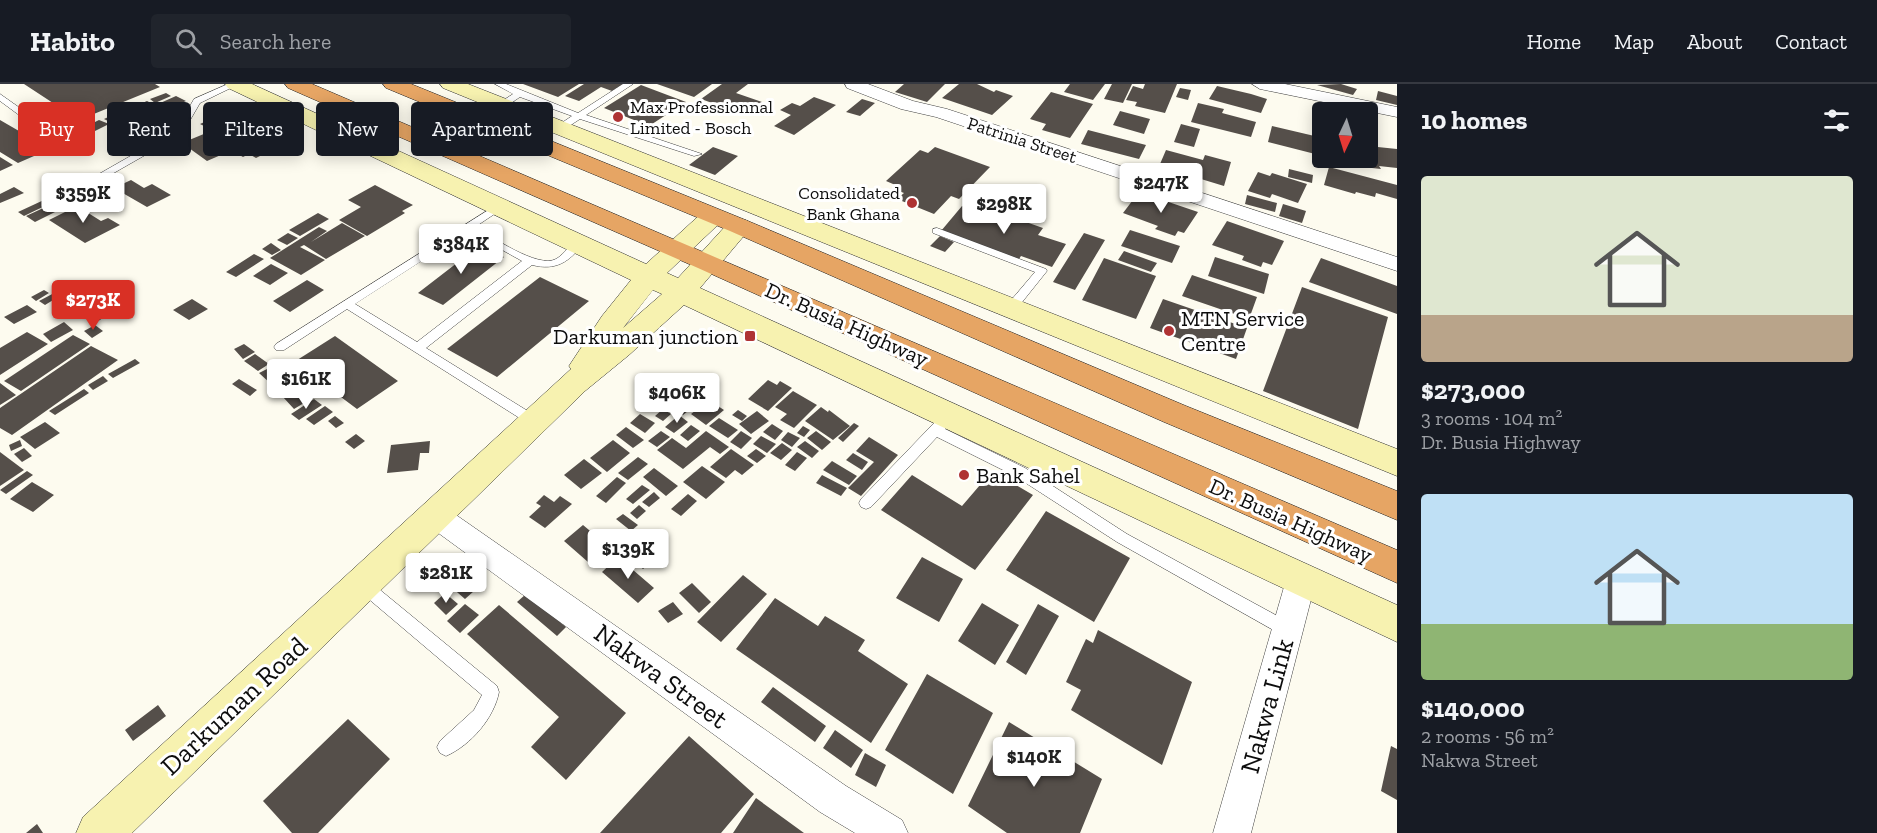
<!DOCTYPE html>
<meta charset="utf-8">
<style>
body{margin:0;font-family:"Zilla Slab",serif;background:#20242c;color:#f1f3f6;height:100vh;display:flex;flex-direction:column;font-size:22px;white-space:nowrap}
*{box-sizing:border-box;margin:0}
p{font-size:20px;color:#9ea1a6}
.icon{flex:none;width:33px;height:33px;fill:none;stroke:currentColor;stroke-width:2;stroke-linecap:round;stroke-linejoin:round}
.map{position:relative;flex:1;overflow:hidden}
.drawer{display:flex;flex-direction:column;background:#171b24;width:480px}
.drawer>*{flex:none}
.hud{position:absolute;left:18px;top:18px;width:570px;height:54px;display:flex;gap:12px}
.needle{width:39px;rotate:184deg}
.fabs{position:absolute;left:1312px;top:18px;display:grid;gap:12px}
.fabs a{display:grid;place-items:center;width:66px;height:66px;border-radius:6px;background:#171b24;box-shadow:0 3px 15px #0003;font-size:30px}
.price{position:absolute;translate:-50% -51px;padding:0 14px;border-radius:6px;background:#fff;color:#222;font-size:20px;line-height:39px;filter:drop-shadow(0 2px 3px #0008)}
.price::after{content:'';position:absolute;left:50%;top:36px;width:18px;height:14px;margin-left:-9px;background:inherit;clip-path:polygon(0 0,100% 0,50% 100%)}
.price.on{background:#d93025;color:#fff}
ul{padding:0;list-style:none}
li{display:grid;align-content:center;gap:12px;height:318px;padding:0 24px}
li span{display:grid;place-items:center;height:186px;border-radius:6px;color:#555}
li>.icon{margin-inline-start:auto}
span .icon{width:108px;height:108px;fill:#fffc;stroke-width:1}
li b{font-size:26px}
h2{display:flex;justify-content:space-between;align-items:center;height:72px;padding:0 24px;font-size:26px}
.chip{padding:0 21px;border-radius:6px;background:#171b24;box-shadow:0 3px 15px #0003;font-size:21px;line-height:54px}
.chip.on{background:#d93025;color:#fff}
header{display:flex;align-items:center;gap:36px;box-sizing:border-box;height:84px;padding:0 30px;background:#171b24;border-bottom:2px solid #363941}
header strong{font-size:28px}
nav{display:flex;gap:33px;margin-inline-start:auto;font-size:21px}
.search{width:420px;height:54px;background:#20242c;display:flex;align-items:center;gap:15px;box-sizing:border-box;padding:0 21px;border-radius:6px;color:#9ea1a6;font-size:22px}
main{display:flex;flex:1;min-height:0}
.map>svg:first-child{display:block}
</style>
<header>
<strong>Habito</strong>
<div class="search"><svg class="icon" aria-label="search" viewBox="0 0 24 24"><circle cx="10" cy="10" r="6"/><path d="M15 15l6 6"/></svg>Search here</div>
<nav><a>Home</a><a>Map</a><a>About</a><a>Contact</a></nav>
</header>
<main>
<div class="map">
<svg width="1397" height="749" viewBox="0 0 1397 749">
<rect width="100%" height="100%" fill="#fdfbef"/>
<!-- building -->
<path fill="#554f4a" d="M24,0H155L160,3L79,36Z
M523,0H579L558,13Z
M584,0H623L612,7L601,3L579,17L565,12Z
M657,0H712L694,13Z
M722,0H748L736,9L762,18L752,26L735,21L729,25L701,15Z
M904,0H945L927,18L895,8Z
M959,0H977L994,8L996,6L1013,12L992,31L942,14Z
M1070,0H1105L1093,16L1064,8Z
M1112,0H1132L1123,19L1104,15Z
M1145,0H1177L1165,29L1135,22L1137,18L1126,16L1133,2L1143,5Z
M1341,0L1357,5L1353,11L1317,1Z
M641,1L686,18L649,42L604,24Z
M1217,2L1251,10L1267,15L1261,29L1209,15Z
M1180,4L1191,6L1188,16L1176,13Z
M1378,7L1397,12V21L1376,16Z
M1051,8L1093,20L1070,54L1042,46L1046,40L1030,35Z
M166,9L171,12L155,19L150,15Z
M176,12L186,17L160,29L149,24Z
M814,13L836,21L794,51L774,42L791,31L780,26L792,19L800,22Z
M862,15L875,19L860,32L846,28Z
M147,17L153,20L134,28L128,25Z
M1198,19L1224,25L1222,29L1256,38L1251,53L1191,38Z
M123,26L131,30L112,39L104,35Z
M151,27L158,30L124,46L117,43Z
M1120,27L1150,35L1144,50L1113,41Z
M213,34L221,39L210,45L200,40Z
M0,36L50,65L18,79L0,68Z
M99,36L109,40L93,48L83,44Z
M1181,40L1200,45L1194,63L1174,58Z
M70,41L80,44L90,49L73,57L55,48Z
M1272,42L1323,54V72L1268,58Z
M1088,46L1146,61L1139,75L1081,60Z
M211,47L237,64L207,77L182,59Z
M53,49L71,59L57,65L39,55Z
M245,49L257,56L242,63L229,55Z
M255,59L270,67L256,74L249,70L243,73L236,69Z
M1368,62L1397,65V84L1379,82L1381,85L1354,82L1349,74H1368Z
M713,63L738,72L715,91L689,81Z
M935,63L990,83L959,115L951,112L934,130L897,115L904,109L896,106L900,103L886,97L920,66L928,69Z
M1166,66L1203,76L1205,71L1231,78L1224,102L1201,95L1202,91L1160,80Z
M0,73L13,81L0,87Z
M1329,83L1397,101V115L1376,109L1375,113L1356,108L1355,110L1324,101Z
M1289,85L1313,91L1312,99L1288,93Z
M1258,88L1270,92L1272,89L1307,100L1298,119L1272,110L1270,114L1248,107Z
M131,96L144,104L152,100L171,111L147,123L114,104Z
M375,101L413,121L402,127L405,129L367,152L339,136L361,123L348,116Z
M14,103L24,109L0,119V110Z
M1139,108L1198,128L1184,149L1178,147L1175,152L1155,145L1158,142L1123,129Z
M1247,111L1277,119L1275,128L1245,120Z
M46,115L51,119L24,132L18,128Z
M52,120L61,125L35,138L26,132Z
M1283,120L1306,127L1302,139L1279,132Z
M77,122L101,137L108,134L120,141L85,159L49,136Z
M962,122L976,127L980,122L1043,144L1038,151L1066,160L1052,183L1021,172L1019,175L941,147Z
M318,129L329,135L300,152L289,146Z
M1227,137L1284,157L1272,181L1263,178L1261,183L1242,176L1244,172L1212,161Z
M342,139L365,152L326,175L304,161L300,163L325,176L301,191L270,174L319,143L327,147L311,158Z
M1130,146L1180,162L1172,179L1121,162Z
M288,149L298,154L287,161L277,156Z
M1084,149L1105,156L1075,206L1053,198Z
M940,152L954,158L945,168L930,162Z
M271,159L281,166L272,171L262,165Z
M479,162L504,173L443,221L418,209Z
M1124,167L1157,179L1151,188L1118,176Z
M254,170L264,175L236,193L226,188Z
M1215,173L1269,190L1264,210L1208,192Z
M1104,174L1156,192L1136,235L1082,216Z
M1321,174L1397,202V230L1309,198Z
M271,180L288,189L270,201L253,192Z
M1192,191L1257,213L1249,235L1182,212Z
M540,193L589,217L497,293L447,265Z
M307,196L324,206L290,228L273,217Z
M1302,203L1388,233L1358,345L1263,307Z
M44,206L49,209L36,217L31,213Z
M58,207L63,210L45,221L39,217Z
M75,213L106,232L95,239L64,220Z
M192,215L208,225L189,236L173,226Z
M1163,215L1247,244L1236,275L1150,244Z
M27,221L37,228L14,240L4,233Z
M64,238L73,246L51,258L43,250Z
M95,241L103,247L92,254L84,247Z
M27,248L48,260L0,291V264Z
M73,251L90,260L21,307L4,297Z
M335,252L398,297L357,325L294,278Z
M244,260L255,268L243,275L234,265Z
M91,262L118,276L12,351L0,344V324Z
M255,270L269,280L258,287L244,277Z
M135,275L140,279L113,294L108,290Z
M269,284L281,294L271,300L259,289Z
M671,289L691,303L671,319L651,305Z
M103,292L108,297L93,306L88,301Z
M286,294L293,299L275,311L268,306Z
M239,295L257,306L250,312L232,300Z
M768,296L777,301L780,297L792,304L768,327L748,315Z
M0,299L16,311L0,321Z
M84,305L89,309L55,331L49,327Z
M298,305L309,316L294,325L283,313Z
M691,307L702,314L692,322L680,315Z
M793,307L817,321L794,344L780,336L787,330L775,323Z
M314,315L322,321L299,336L291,330Z
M709,316L724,326L706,341L691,330Z
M677,319L688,327L683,331L671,323Z
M325,322L333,328L314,341L306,335Z
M821,323L828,328L829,326L850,342L833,356L805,337Z
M663,325L671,330L663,337L655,332Z
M738,326L747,332L742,337L732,331Z
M757,327L769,337L751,350L739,340Z
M640,330L655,339L645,349L630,339Z
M679,331L688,338L674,349L665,343Z
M335,332L344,339L336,344L328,337Z
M719,334L738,346L728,354L709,342Z
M45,338L60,349L35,365L20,353Z
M854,339L859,342L843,358L838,354Z
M772,340L783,347L775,356L763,348Z
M691,341L700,347L688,357L680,351Z
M803,342L810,346L804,353L797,349Z
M626,343L644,356L633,364L616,351Z
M661,347L670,353L657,363L648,357Z
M706,347L729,363L720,370L710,363L683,385L657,366L672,354L686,364Z
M741,347L752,354L741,365L730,358Z
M816,347L831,358L822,366L807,354Z
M788,348L800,354L792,363L781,356Z
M356,350L365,357L354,365L345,358Z
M761,352L776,360L767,369L753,360Z
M869,353L898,371L861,412L848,404L874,378L856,367Z
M20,356L22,362L11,367L9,361Z
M613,356L630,369L607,388L590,374Z
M430,357L429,369H420L418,386L387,389L391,361Z
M805,357L819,367L812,374L797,363Z
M782,359L792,366L781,376L770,369Z
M24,364L32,372L22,378L14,370Z
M731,365L754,381L742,391L735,386L726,394L710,383Z
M756,365L766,372L757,379L747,372Z
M0,368L24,386L0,402Z
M797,368L807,374L795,387L785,381Z
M853,369L868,378L862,386L846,376Z
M638,373L648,380L628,396L618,389Z
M584,375L602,389L581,405L564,391Z
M832,377L857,392L849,401L823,386Z
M702,382L725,398L706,415L683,398Z
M654,384L678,402L666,412L643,393Z
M27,387L33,391L6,410L0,406Z
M992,387L1033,411L975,486L881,426L912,391L962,422Z
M822,391L847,404L841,412L816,399Z
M617,393L626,399L606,419L596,412Z
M32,398L54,411L33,428L10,415Z
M642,401L650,406L633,420L626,415Z
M654,408L660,414L649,423L642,418Z
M688,410L697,417L681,432L671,425Z
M544,411L554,418L560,412L572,420L545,444L529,433L541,422L536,419Z
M639,421L646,427L637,435L630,429Z
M1046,427L1130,474L1094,538L1006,486Z
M623,430L638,441L631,447L616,435Z
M583,441L607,461L588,478L564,457Z
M651,454L666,466L643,485L629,473Z
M605,465L616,471L606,482L595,475Z
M618,473L654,504L638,519L602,488Z
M922,473L963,495L939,538L896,514Z
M452,489L474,507L465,515L443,496Z
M743,491L767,510L721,558L697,538Z
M692,499L711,518L699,529L679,509Z
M445,509L458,520L446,531L434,519Z
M526,510L566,543L557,552L517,518Z
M775,514L818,542L825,532L865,556L858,567L908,600L871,659L736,565Z
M673,518L683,530L668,539L658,527Z
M982,519L1019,541L995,581L958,557Z
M465,520L479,531L460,549L447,537Z
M1038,520L1059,532L1026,591L1006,578Z
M499,521L626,629L566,696L531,663L559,633L467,550Z
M1098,546L1192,598L1162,681L1071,626L1081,606L1066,598L1086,555L1093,559Z
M927,590L993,629L953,710L885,666Z
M773,603L826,642L815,658L761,618Z
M158,621L166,632L133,657L125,646Z
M348,635L390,675L318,749H292L263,717Z
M1009,638L1102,695L1080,749H1007L968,722Z
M835,646L863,666L851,684L823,664Z
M689,652L754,710L721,749H600Z
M1391,662L1397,665V716L1381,707Z
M865,669L886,681L876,703L855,691Z
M756,714L804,749H733Z
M37,740L43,749H26Z"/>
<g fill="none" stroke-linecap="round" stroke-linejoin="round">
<!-- lane casing -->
<g stroke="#404040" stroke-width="1">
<path id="lane" d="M228,0H239L200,19L182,50L98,98H92V94L176,46L194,15Z
M495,0H506L578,29L623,0H633L586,31L702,70L694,72L580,35L563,46H557V42L572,32L520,13L505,23H499V19L513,10Z
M0,10L44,41V45H38L0,17Z
M498,120L503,123L502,125L475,143C491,152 538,185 556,175C565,170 569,160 578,157L583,160C569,178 556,187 532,181L426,264L539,334L540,337L539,340H529L347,225L284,266H276L274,263L276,260ZM468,147L522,177L417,258L355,220Z
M937,144L1046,185L1047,187L1015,227H1007V221L1035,188L933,149V145Z
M940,337L945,338L947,342L945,345L1025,384L1127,450L1294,541L1296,546L1294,551L1288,553L1282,551L1117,458L1015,392L937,353L871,423L866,425L861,423L859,419L861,415L935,338Z
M363,494L368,496L497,602L499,608C494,634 471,661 446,672L440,669L437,663L440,657L474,626L482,611L358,506L355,501L358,496Z"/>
</g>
<!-- street casing -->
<g stroke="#404040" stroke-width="1">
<path id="street" d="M845,0H868L913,17L947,25L1397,173V187L936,33L901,25L847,4Z
M1252,0H1285L1397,23V33L1260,5Z
M436,420L446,424L846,702L902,736L908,749H855L820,728L426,440L422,432L426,424Z
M1301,483L1312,487L1316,496L1251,749H1213L1286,496L1290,487Z"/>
</g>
<!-- secondary casing -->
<g stroke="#2f2f2f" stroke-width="1">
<path id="secondary" d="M225,0H252L646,180L704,127L713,125L722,127L725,132L722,137L667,189L678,194L730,137L739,134L748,137L752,142L748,147L700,204L1397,521V558L684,221L629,271L585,307L132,749H76L83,733L571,285L569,282L602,232L631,196L228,4ZM653,206L662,210L623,244Z
M440,0H468L1397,365V392L443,4Z"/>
</g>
<!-- highway casing -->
<g stroke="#1e1e1e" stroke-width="1">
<path id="highway" d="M285,0H312L1397,466V499L698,184L288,4Z
M383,0H411L748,137L1186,322L1397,407V436L1164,338L730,147L386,4Z"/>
</g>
<!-- lane -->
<use href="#lane" fill="#fff" fill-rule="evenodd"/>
<!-- street -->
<use href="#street" fill="#fff" fill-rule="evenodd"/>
<!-- secondary -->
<use href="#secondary" fill="#f7f2b0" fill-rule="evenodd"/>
<!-- highway -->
<use href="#highway" fill="#e6a564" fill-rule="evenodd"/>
</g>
<!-- markers -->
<g fill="#af3334" stroke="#fff" stroke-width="2">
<circle cx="618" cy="33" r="6"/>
<circle cx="912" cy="119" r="6"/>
<circle cx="1169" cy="247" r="6"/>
<rect x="744" y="246" width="12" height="12" rx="3"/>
<circle cx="964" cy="391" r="6"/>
</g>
<g text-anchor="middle" stroke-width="6" stroke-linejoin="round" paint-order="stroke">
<!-- far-poi labels -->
<g font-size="18" fill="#0d0d0d" stroke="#fff" text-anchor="start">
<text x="630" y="29">Max Professionnal<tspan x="630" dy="21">Limited - Bosch</tspan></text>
<text x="900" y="115" text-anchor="end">Consolidated<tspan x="900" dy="21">Bank Ghana</tspan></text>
</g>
<!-- far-street labels -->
<g font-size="18" fill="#0d0d0d" stroke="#fff">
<text transform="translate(1022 56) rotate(18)" y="6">Patrinia Street</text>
</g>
<!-- poi labels -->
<g font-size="22" fill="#0d0d0d" stroke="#fff" text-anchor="start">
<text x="1181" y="242">MTN Service<tspan x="1181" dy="25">Centre</tspan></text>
<text x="738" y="260" text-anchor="end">Darkuman junction</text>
<text x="976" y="399">Bank Sahel</text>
</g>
<!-- street labels -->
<g font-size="22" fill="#0d0d0d" stroke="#fff">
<text transform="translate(847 240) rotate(24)" y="8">Dr. Busia Highway</text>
<text transform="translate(1291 436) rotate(24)" y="8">Dr. Busia Highway</text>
</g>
<!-- near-street labels -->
<g font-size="27" fill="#0d0d0d" stroke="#fff">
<text transform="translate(661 592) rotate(36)" y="9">Nakwa Street</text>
<text transform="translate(234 622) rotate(-43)" y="9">Darkuman Road</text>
<text transform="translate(1267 622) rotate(-75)" y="9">Nakwa Link</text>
</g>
</g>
</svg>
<div class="fabs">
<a><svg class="needle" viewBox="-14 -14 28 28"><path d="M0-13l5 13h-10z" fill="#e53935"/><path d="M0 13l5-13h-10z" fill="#9ea1a6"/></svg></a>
</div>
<b class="price" style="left:1161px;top:130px">$247K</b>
<b class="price" style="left:83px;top:140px">$359K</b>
<b class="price" style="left:1004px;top:151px">$298K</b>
<b class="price" style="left:461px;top:191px">$384K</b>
<b class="price on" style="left:93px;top:247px">$273K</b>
<b class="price" style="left:306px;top:326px">$161K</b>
<b class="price" style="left:677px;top:340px">$406K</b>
<b class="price" style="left:628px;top:496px">$139K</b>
<b class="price" style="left:446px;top:520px">$281K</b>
<b class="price" style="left:1034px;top:704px">$140K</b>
<div class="hud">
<a class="chip on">Buy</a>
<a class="chip">Rent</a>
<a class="chip">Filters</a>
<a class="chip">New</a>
<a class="chip">Apartment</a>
</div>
</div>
<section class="drawer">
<h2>10 homes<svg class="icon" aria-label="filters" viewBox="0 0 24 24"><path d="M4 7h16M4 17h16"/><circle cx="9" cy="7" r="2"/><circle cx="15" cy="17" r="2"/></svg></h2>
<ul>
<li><span style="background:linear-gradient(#dfe7d0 75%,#b9a48a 0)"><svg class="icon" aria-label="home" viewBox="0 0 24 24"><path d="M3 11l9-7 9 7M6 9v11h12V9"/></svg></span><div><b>$273,000</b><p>3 rooms · 104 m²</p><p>Dr. Busia Highway</p></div></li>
<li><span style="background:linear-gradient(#bfe0f5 70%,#8fb573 0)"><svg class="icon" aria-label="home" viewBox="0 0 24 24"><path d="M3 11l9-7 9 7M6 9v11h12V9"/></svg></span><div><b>$140,000</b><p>2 rooms · 56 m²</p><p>Nakwa Street</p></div></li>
</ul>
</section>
</main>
